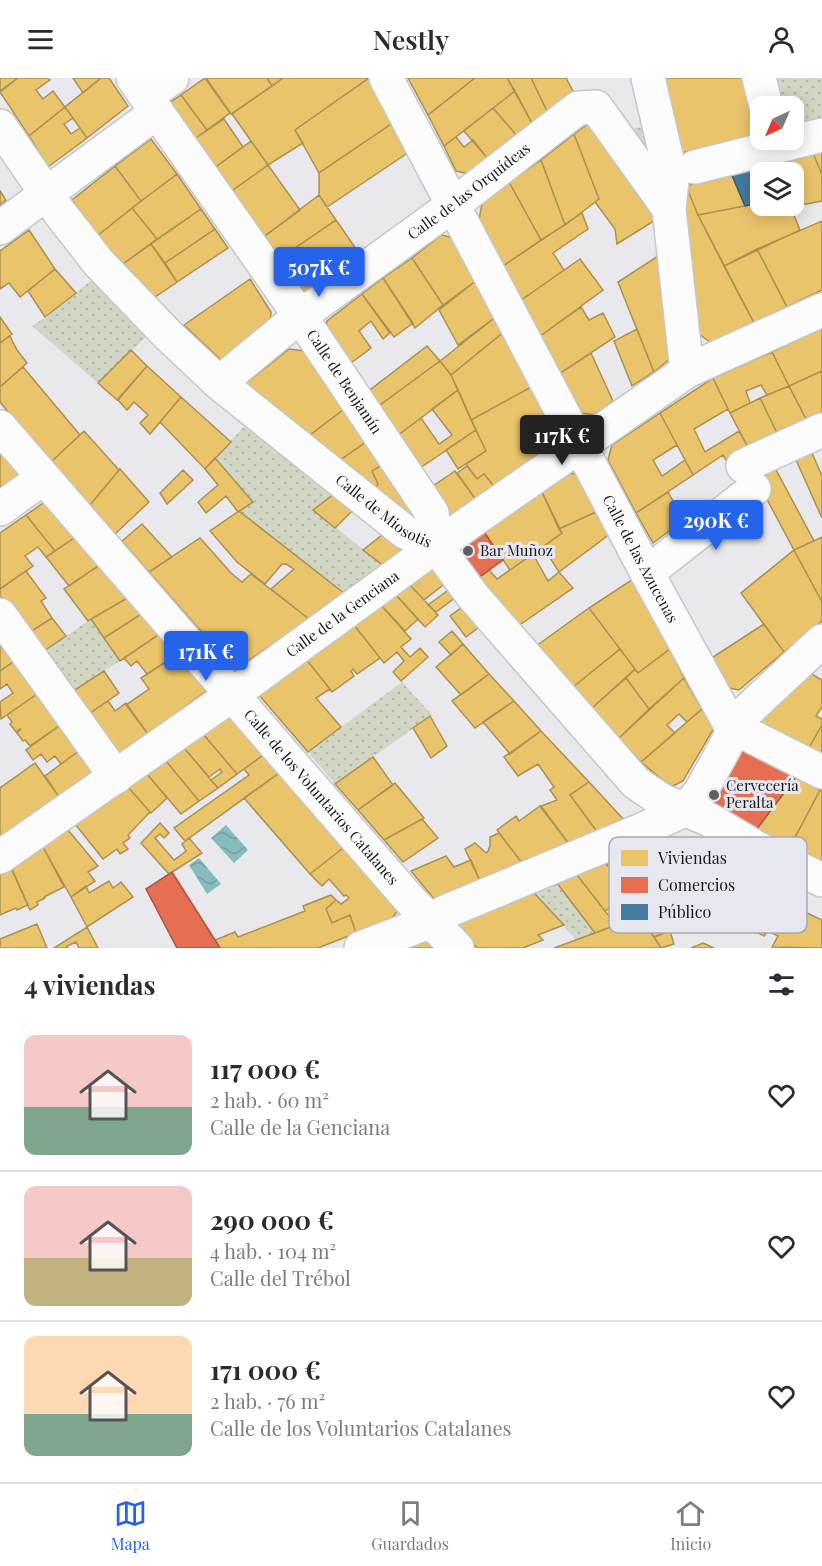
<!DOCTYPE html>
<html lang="es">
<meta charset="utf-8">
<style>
body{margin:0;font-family:"Playfair Display",serif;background:#f7f7f7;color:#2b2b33;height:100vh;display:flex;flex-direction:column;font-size:22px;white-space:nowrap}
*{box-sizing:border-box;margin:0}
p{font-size:20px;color:#7c7c81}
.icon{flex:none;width:33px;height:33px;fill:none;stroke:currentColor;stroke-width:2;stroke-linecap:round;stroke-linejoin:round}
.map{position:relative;height:870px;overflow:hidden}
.sheet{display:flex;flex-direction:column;background:#fff;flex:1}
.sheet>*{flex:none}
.needle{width:39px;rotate:224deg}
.tools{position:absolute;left:750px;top:18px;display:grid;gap:12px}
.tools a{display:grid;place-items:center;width:54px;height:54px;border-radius:12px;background:#fff;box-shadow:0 3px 15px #0003;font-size:30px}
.price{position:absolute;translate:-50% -51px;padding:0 14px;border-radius:6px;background:#2563eb;color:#fff;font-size:20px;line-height:39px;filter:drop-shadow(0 2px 3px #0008)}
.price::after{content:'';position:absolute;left:50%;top:36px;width:18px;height:14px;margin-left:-9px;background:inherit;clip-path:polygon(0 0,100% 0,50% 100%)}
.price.active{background:#222;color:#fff}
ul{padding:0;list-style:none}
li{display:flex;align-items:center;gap:18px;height:150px;padding:0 24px}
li+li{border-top:2px solid #e1e1e2}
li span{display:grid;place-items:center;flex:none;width:168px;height:120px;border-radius:12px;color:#555}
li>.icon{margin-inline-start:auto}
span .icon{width:72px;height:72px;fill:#fffc;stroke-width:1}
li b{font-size:26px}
h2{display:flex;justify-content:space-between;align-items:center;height:72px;padding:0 24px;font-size:26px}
header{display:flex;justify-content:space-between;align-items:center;height:78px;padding:0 24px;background:#fff;font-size:27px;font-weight:600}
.tab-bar{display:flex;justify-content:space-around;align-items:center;height:84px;border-top:2px solid #e1e1e2;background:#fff;font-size:16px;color:#7c7c81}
.tab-bar a{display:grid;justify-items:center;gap:3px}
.tab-bar .active{color:#2563eb}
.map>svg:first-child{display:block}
</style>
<header><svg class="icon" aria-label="menu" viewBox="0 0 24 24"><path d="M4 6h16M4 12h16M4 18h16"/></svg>Nestly<svg class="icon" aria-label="person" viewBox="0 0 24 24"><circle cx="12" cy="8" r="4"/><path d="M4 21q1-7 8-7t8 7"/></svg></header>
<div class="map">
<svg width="822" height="870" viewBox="0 0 822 870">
<defs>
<pattern id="grass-dots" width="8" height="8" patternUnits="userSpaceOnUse" patternTransform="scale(1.5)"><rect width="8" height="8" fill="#d2d6c4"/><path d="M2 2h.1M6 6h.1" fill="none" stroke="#b4b7a8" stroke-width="1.8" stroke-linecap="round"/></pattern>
<pattern id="water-waves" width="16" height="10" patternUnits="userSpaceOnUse" patternTransform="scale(1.5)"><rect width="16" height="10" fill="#86bcbd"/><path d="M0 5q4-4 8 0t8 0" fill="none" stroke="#73a1a2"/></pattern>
</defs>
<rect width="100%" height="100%" fill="#e9e9ed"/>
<!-- grass -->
<path fill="url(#grass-dots)" d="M777,0H822V40L794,47V28H784Z
M647,48L660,102L626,52Z
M99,196L152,253L98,305L32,248L50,236Z
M249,343L338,413L314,432L384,488L345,516L239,433L253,424L215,380Z
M91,541L120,583L70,615L41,575Z
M402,604L432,637L335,706L308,674Z
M557,805L595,855L576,862L534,815Z"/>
<!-- water -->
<path fill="url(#water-waves)" d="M226,747L248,772L234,785L211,760Z
M199,780L221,806L207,816L189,787Z"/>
<!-- homes -->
<path fill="#e9c46a" stroke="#aa9052" stroke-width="1.5" d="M0,0H18L0,13Z
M18,0H48L50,2L36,12L43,21L53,13L65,29L29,58L0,14Z
M73,0H101L83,15Z
M101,0H109L128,28L87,60L65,29Z
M205,0L230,35L207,52L181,17Z
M206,0H267L272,8L231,36Z
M267,0H283L272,8Z
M283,0H369L295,52L303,65L268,87L232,36Z
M369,0L394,44L319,95L295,52Z
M408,0H475L428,37Z
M475,0H507L515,13L444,68L428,37Z
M507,0H531L548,35L533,47Z
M531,0H566L574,15L548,35Z
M655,0H742L744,10L747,8L749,17L746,18L753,46L756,45L758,53L755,54V57L673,77Z
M515,13L533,47L518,59L493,30Z
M181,17L207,52L193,62L167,26Z
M65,29L73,40L64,46L71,56L80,50L87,60L48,89L29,58Z
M493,30L518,59L489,82L464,53Z
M224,41L243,69L213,91L193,62Z
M394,44L409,74L327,129L319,117V95Z
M591,44L657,141L617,166L615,151L595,124L599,121L574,56Z
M574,56L599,121L565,147L541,82Z
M456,59L464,69L473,62L489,82L469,96L456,93L444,68Z
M151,61L177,96L141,123L115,88Z
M251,63L268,87L229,115L213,91Z
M822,73V97L813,75Z
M813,75L822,97V123L791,129L790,128H794V94H777L774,86Z
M541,82L565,147L541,162L509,104Z
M268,87L300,132L261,161L229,115Z
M115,88L141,123L97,158L72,122Z
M731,95L745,128L698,137L686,108Z
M177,96L201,131L157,161L132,130Z
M509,104L541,162L503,188L479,142L482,125Z
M686,108L698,137L754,245L711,265L695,253L683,109Z
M0,113L6,122L0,127Z
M319,117L336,142L276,183L261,161Z
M760,125V128H790L800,152L724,188L698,137Z
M132,130L157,161L123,186L97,158Z
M201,131L215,151L165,185L151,166Z
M582,135L588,151L553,175L564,192L520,223L503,188Z
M336,142L363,181L313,218L297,215L276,183Z
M822,143V212L787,229L757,171Z
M215,151L228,170L177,204L165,185Z
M29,152L55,191L20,219L9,205L0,211V173Z
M441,157L455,160L477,202L443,227L412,180Z
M151,166L177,204L155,219L123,186Z
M757,171L787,229L754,245L724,188Z
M658,178L671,280L654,294L618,204Z
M412,180L443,227L415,250L383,200Z
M580,181L603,212L539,259L520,223Z
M55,191L76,215L45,239L28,213Z
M383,200L413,245L394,259L362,216Z
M250,201L271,234L270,248L222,283L184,247Z
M477,202L497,238L458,267L439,232Z
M362,216L390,255L383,261L371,243L359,253L371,270L347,288L325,256L327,243Z
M581,229L589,242L603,235L615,259L559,296L539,259Z
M497,238L505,253L451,297L440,283Z
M0,239L12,256L0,265Z
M822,249V293L789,308L772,274Z
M637,251L654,294L632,308L614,263Z
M505,253L533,308L471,342L451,297Z
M10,258L17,272L27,285L0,309V265Z
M427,268L440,283L376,330L366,315Z
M289,271L305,273L344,331L310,357L246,305Z
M131,272L147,288L117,322L98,305Z
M772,274L789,308L767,317L761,307L746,313L750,325L730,335L713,300Z
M591,275L613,323L595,337L579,335L559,296Z
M440,283L451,297L458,312L397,358L376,330Z
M147,288L181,319L150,356L140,345L148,337L134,324L127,332L118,322Z
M23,289L80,357L51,384L0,324V309Z
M822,293V338L808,345L789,308Z
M713,300L728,331L694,351L705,374L739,353L750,373L726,382L723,377L693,397L660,335Z
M533,308L556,350V365L494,408L484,396L477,401L466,386L486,373L471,342Z
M789,308L808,345L779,359L760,320Z
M458,312L476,352L420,390L397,358L421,340L439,366L452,357L432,331Z
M181,319L231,364L205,391L160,344Z
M760,320L779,359L750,373L730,335Z
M344,331L366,364L340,382L310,357Z
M660,335L677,367L653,382L662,398L685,382L693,397L636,435L608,382L612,367Z
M476,352L486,373L458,391L446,372Z
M84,353L119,392L90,427L51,384Z
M366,364L382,387L372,393L378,406L375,410L340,382Z
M4,374L26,400L0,419V376Z
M812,375L822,398V440L796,382Z
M215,380L253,424L238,434L226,418L206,435L198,424L218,407L205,391Z
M382,387L417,439L414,442L375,410L378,406L372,393Z
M467,388L477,401L484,396L494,408L476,422L457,395Z
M774,388L814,463L794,472L754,397Z
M120,391L149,424L115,456L90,427Z
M183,392L193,402L167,426L160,415Z
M455,393L476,422L451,440L430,410Z
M564,395L578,396L598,433L559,451L541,412Z
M541,412L562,455L510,492L484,454Z
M338,413L357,428L335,450L313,432Z
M668,414L684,442L653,465L636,435Z
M46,423L77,458L55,473L26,437Z
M239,433L345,516L309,541L271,511L294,491L286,486H282L265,506L237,484L210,453Z
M598,433L610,456L559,494L543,469L562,455L559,451Z
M26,437L55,473L46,479L38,469L25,478L33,488L0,511V455Z
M142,446L172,479L149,494L122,463Z
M387,453L407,472L384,488L363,472Z
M77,458L101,486L69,508L46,479Z
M822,459V524L794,472Z
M200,460L231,495L242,504L251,496L309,541L235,592L149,494Z
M794,472L822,524V543L784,574L741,515Z
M533,476L548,503L559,494L573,510L518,548L478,500L489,492L497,501Z
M101,486L129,519L88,543L64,511Z
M437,487L448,503L424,522L410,507Z
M26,493L46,520L41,523L52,540L27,556L0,518V511Z
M633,501L670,571L638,595L589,530Z
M410,507L438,537L425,549L396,517Z
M454,508L460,516L436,534L428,527Z
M396,517L418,541L405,553L381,527Z
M129,519L143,535L104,560L91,541Z
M468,525L483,546L466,559L450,538Z
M381,527L411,561L401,569L410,579L420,570L428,579L401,603L393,594L404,583L397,574L384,585L354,547Z
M589,530L620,571L573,609L536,568Z
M143,535L161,555L120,583L104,560Z
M52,540L66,558L41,575L27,556Z
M764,546L784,574L739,612L724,609L710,581Z
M354,547L380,580L357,596L353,591L351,593L354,598L332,614L306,581Z
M452,553L463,566L451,577L439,564Z
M161,555L178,576L147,596L137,583L131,588L124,580Z
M0,561L19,580L0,593Z
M463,566L489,596L461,617L436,589Z
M620,571L635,591L592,630L573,609Z
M670,571L684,600L649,631L626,600L635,591L638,595Z
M178,576L209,611L148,656L126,627L149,611L141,600Z
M19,580L43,612L1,641L0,624L13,615L7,606L0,611V593Z
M306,581L330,611L316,620L341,649L308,674L258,616Z
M104,593L119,615L86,638L70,615Z
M808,594L822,602V629L816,638L822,641V647L806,675L761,648L759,634Z
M489,596L514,623L475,650L452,623Z
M626,600L649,631L619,660L592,630Z
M684,600L702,631L687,644L679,636L667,647L675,655L641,684L619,660Z
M43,612L66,643L30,668L25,662L23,663L17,655L20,652V651L16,654L10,646L12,644L7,637Z
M108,623L115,633L126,625L148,656L116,679L86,638Z
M514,623L541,653L510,676L483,644Z
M702,631L714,650L683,703L671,709L641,684Z
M231,636L266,675L237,696L203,656Z
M430,638L447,668L431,680L413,650Z
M66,643L84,669L61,686L55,678L47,684L41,676L33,682L26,672Z
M822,647V683L806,675Z
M541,653L589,704L570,717L598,755L569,766L541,728L557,722L550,712L554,709L538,686L518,698L504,679Z
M203,656L237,696L218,710L211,702L222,694L220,691L209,699L184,670Z
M84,669L99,690L59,719L45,698Z
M184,670L218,710L199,723L166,683Z
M266,675L282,693L185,763L174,750L249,697L244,691Z
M373,679L393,707L358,732L335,706Z
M166,683L199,723L181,736L147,696Z
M35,685L59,719L0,760V710Z
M282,693L347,767L310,796L244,720Z
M147,696L167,720L151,735L128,709Z
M796,699L820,712L790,769L756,752Z
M589,704L626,744L598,755L570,717Z
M395,705L424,740L384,762L358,732Z
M128,709L150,734L128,757L130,760L123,765L128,771L120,776L117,771L103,781L75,746Z
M820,712L822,713V786L790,769Z
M540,728L569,766L522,785L497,752L516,738L519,743Z
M422,741L438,760L403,784L384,762Z
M160,745L169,755L164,760L160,756L155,760L174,782L186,773L182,766L189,760L202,775L169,796L141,765Z
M68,752L98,788L88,794L95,803L71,819L43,769Z
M499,755L522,785L480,803L465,771L475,765L486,775L488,773L490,768V759Z
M347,767L401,829L392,840L356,855L350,837L332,845L326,831L336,822L341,826L349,820L346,817L344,818L329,801L322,808L310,796Z
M43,769L64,809L44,819L45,820L37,824L38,827L30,832L11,790Z
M627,777L655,821L675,851L654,859L644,843L652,838L630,805L622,809L606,785Z
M446,778L454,789L471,782L480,803L435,822L411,793Z
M606,785L622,809L640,838L616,847L611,840L620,835L615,827L605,833L577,797Z
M11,789L28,827L17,832L16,830L0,837V794Z
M577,797L605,833L616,847L595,855L557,805Z
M109,803L113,810L121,804L133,819L87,849L71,819L86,808L89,815Z
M748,804L788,826L764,858L729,840Z
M534,815L564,847L538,857L543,862L523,870H477L457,847L458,845Z
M331,817L336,822L326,831L332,845L350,837L356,855L318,870H220L215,862L235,854L238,859L305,833L303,828Z
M788,826L822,842V870L772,869L778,858L768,853Z
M640,838L661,870H554L595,855Z
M37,846L47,870H0V861Z
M87,849L98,870H79L76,864L67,868L68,870H54Z
M670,853L674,866L661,870L654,859Z
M425,861L436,870H402Z
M703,865L714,870H691Z"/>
<!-- shops -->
<path fill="#e76f51" stroke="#a95540" stroke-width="1.5" d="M484,454L503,482L478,500L456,475Z
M746,673L796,699L756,752L707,719L729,680Z
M172,794L215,862L220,870H177L146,811Z"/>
<!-- public -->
<path fill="#457b9d" stroke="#375d76" stroke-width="1.5" d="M774,86L777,94H760V125L745,128L731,95Z"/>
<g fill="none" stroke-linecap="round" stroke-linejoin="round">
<!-- minor casing -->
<g stroke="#c6c7ca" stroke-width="36">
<g id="minor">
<path id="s1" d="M133,0L300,238L432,435L436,468"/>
<path id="s2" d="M386,0L647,495L731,648L822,694"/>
<path d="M648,0L672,103L669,131L687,293"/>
<path d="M759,0L766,28"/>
<path d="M146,18L172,0"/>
<path id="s3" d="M0,48L59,134L98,184L168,257L219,305L405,454L436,468L472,517L636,705L663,723L708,741L757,770L822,802"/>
<path d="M695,89L822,57"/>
<path d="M0,150L157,34"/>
<path id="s4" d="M219,305L300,238L453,127L578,30L596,29L669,131"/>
<path id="s5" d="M0,349L410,822L457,870"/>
<path d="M743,388L822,352"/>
<path d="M0,431L43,400"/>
<path d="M647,495L754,411"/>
<path d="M0,537L116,699"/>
<path id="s6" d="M0,779L232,617L436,468L687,293L822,232"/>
<path d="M361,870L421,847L445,834L644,751L686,731L701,713L731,658V648L822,563"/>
</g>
</g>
<!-- minor -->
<use href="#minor" stroke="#fcfcfc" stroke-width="33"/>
</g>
<!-- markers -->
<g fill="#606064" stroke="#e7e8ef" stroke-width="2">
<circle cx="468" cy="473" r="6"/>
<circle cx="714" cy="717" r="6"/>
</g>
<g text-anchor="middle" stroke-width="6" stroke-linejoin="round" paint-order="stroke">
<!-- street labels -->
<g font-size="15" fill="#17171a" stroke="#e7e8ef">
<text dy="5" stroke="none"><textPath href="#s4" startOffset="315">Calle de las Orquídeas</textPath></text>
<text dy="5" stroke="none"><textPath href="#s1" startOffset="370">Calle de Benjamín</textPath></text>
<text dy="5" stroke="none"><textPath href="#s3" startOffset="548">Calle de Miosotis</textPath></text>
<text dy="5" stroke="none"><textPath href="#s2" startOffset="544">Calle de las Azucenas</textPath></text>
<text dy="5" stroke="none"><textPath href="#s6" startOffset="420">Calle de la Genciana</textPath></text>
<text dy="5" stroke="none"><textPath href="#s5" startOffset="490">Calle de los Voluntarios Catalanes</textPath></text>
</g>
<!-- poi labels -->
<g font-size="15" fill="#17171a" stroke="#e7e8ef" text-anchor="start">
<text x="480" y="478">Bar Muñoz</text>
<text x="726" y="713">Cervecería<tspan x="726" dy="17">Peralta</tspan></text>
</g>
</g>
<!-- legend -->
<rect x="609" y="759" width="198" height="96" rx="9" fill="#e7e8ef" stroke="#a9a9af" stroke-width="1.5"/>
<rect x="621" y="772" width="27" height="16" fill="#e9c46a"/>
<rect x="621" y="799" width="27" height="16" fill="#e76f51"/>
<rect x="621" y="826" width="27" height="16" fill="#457b9d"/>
<g font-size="16" fill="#17171a">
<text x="658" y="786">Viviendas</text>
<text x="658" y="813">Comercios</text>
<text x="658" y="840">Público</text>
</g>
</svg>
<div class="tools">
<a><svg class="needle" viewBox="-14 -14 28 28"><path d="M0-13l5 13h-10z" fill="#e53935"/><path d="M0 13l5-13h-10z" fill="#7c7c81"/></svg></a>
<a><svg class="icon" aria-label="layers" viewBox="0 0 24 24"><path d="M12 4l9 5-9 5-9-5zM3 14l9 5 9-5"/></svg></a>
</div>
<b class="price" style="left:319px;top:220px">507K €</b>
<b class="price active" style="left:562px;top:388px">117K €</b>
<b class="price" style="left:716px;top:473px">290K €</b>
<b class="price" style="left:206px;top:604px">171K €</b>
</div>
<section class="sheet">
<h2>4 viviendas<svg class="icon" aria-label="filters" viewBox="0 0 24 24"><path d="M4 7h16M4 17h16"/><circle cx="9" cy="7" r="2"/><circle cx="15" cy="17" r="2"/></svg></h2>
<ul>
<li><span style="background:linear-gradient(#f6c9c9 60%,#7fa58c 0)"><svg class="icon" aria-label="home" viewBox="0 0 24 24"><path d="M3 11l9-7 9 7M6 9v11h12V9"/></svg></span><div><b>117 000 €</b><p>2 hab. · 60 m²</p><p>Calle de la Genciana</p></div><svg class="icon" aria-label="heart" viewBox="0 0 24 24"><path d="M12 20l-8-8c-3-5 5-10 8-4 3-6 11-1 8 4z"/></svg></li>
<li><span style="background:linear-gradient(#f6c9c9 60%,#c2b280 0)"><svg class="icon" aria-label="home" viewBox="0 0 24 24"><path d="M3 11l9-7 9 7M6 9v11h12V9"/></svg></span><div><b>290 000 €</b><p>4 hab. · 104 m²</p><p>Calle del Trébol</p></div><svg class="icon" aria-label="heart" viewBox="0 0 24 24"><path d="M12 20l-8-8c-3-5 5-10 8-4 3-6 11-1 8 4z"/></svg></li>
<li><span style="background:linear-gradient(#ffd9b3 65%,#7fa58c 0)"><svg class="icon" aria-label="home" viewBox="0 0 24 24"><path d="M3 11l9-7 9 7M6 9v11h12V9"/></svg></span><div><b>171 000 €</b><p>2 hab. · 76 m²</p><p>Calle de los Voluntarios Catalanes</p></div><svg class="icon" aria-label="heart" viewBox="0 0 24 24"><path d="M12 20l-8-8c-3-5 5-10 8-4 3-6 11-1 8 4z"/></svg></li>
</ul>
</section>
<nav class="tab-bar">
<a class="active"><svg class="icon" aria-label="map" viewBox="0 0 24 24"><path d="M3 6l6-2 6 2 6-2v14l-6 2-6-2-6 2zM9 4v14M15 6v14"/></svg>Mapa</a>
<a><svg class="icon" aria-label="saved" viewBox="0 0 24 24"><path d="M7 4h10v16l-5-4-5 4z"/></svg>Guardados</a>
<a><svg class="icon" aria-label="home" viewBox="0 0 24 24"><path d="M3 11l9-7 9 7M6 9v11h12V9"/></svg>Inicio</a>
</nav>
